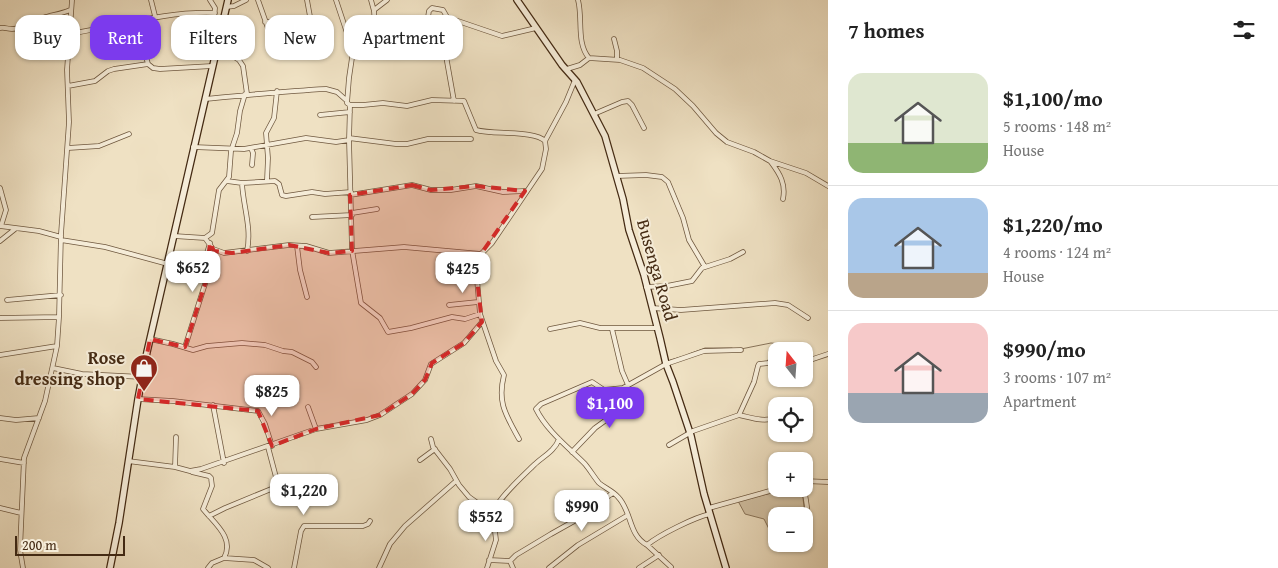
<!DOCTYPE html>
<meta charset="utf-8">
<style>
body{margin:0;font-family:"Gentium Book Plus",serif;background:#f6f6f6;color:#222;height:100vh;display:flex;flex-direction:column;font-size:19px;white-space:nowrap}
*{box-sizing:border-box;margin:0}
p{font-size:16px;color:#767676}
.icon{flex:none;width:28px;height:28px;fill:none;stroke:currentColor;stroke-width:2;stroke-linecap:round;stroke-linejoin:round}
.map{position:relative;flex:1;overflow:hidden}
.side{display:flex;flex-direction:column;background:#fff;width:450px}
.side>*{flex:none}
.hud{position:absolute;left:15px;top:15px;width:475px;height:45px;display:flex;gap:10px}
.needle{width:32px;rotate:343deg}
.buttons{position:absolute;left:768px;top:342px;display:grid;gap:10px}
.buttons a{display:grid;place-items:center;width:45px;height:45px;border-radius:10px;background:#fff;box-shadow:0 1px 4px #0004;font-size:25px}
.scale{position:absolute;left:15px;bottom:12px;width:110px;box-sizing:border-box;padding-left:5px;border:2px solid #442a13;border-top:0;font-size:14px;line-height:18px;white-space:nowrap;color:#442a13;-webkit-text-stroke:4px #f5ecd8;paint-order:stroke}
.price{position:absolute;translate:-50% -42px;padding:0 11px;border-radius:10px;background:#fff;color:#222;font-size:16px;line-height:32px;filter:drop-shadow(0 1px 2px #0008)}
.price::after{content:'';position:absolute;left:50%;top:30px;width:15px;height:11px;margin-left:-8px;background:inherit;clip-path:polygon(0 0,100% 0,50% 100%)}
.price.selected{background:#7c3aed;color:#fff}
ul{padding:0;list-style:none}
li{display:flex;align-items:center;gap:15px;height:125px;padding:0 20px}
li+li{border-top:1px solid #e0e0e0}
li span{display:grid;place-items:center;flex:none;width:140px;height:100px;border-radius:15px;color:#555}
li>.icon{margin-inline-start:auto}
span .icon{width:60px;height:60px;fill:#fffc;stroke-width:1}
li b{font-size:21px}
h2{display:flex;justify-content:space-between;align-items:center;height:60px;padding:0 20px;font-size:21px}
.chip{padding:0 18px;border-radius:15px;background:#fff;box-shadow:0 1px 4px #0004;font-size:18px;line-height:45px}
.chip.selected{background:#7c3aed;color:#fff}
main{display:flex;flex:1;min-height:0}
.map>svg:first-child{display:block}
</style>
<main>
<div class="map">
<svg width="828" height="568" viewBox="0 0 828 568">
<rect width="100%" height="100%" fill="#efe1c3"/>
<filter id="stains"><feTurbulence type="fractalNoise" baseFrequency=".004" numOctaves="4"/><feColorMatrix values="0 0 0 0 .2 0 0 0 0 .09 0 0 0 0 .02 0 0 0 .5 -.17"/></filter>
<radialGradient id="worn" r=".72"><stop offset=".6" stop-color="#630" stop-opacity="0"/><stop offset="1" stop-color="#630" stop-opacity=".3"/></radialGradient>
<!-- green -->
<path fill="#d2c2a5" stroke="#8b765c" d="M788,489H802L806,525L804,526V516H776V527L769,529L764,519L745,514L738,501Z"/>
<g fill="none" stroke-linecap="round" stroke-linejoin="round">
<!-- stream -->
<path stroke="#887359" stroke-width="1" d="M741,349L771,343L781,344
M689,354L705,348H732
M670,360L681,357"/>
<!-- street casing -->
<g stroke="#6f583f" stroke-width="5.5">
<path id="street" d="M151,0L155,16
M210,0L215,8L213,31L214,35L219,38
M258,0L269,31L280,50
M307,0L311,22L321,51
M336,0L353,51L349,78L347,103L350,105H363L383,103L407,106L432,100L464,101L476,130C493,135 535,130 545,141L546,149L542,169L492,243L481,254L479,266L477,279L480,314L496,361L504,375C497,403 506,415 519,439
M371,0L374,11L376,40
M578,0C583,18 576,43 589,58L620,60L643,68L675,89L693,106L716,133L727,142L754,152L770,161L806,173L828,186
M226,7L234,6L246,0
M374,10L387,0
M136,20L148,64L153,68L160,69L212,66
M265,22L287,21L311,23
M0,28C5,27 7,29 12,29C23,29 33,21 43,18C52,15 61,14 70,10
M69,34C118,26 165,11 215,13
M220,35L228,53L239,60L243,66L247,94
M349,38L420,46L443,52L446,56L454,101
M614,39L617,51V59
M423,47L429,11L432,8L443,10L447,17L452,19L502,36L536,28
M446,55L449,39L457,22
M567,69L580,65L589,58
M68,86L95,81L108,71L114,69L148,64
M205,99C246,95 286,91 326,89L337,92L346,100
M350,105L349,140L352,250L361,303L380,318L388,332L411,328L452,317L465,319L480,314
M594,114L622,102L628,101L632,105L644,128
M320,115L350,112
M349,138L396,144H407L428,139H471
M545,141L566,102L575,80
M193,147L244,149L306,138L336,142L349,140
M68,148L99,146L129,134
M251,148L253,153L252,165
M771,162C780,174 786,184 783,199
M616,176L646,175L662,177L668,182L683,218L689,240L705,267
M267,180L268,158L266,133L274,118L277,91
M227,181L242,183L275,181L279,184L282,195L286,196L312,192L325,194L351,192
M242,183C243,206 252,228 247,251
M0,188L6,210L1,226
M350,195L412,185L431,190H451L476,186L503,192L525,191
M352,213L377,209
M312,217L352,215
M0,226L39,231L61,237
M174,236L205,238L212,233L219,190L229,177L231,151L237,133L240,111L245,94
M205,238L213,249L224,253L289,245L306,246L329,253L404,247L481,254
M61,240L105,247L168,264
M0,241L15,229
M297,246L300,270L307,297
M646,287L667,286L692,281L702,268L730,259L743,252
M7,300L61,295
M449,305L478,302
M652,308L681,310L775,303L788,305L808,318
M0,318L59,317
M550,329L580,323L600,328H658
M612,329L622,371L628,385
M150,339L173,344L193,350L207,346L242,343L265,345L283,351L292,352L312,362L316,367
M185,347L205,284L207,253L210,243
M779,351L781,346L792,351
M0,355L57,346
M804,361H807L828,354
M53,368L82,374L143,377
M138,399L173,401L258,411L265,424L272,446
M213,405L224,463
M308,407L316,429
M739,415C753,418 762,422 776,418
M804,415L805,416
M0,418L16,420L39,418
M431,439L433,447L450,469L459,485L469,497L493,514L496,540L487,568
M669,445L693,431L739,415L754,382L758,366L759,364L768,363L776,357
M572,452L595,428L613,415V410L606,390
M0,459L24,463
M420,460L435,449
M128,461L175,467L190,471L201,469L316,429L367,420L380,415L412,394L425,380L431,364L464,343L482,322
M175,467L176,437
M192,472L209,476L211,478L212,486L203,509C214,523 235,538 224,558L212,563L208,568
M804,481L828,482
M804,489C807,504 810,521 805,536
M0,508L21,513
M709,508L777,489
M493,514C496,500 523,476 534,465C542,457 555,451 559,439
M710,514C695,517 659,535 647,545C628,535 632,511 618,497C613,491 605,488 599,483C594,477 590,470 585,464C568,447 547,431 536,409L541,404L592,382L604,390L623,388L666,364L704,351L741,350
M209,516L225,508L276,487L277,481L268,447
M647,545L671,567
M224,558L254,560L268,568
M489,560L510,561L516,555L551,534L592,511L601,501L613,493
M510,561L513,568
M23,568L20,550L24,458L45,401L57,346L59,317L61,234L69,122L67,70L72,0
M294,568L301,531L304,526H363L368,524L370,521
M379,568L390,544L405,526L456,481
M549,568L578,545L628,515
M639,568L659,555"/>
</g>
<!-- secondary casing -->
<g stroke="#442a13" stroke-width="8">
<path id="secondary" d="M517,0L562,65L577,82L605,136L623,199L629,230L644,275L660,338L666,364L673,382L691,436L704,494L726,568
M110,568L119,523L138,399L147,352L228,0"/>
</g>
<!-- street -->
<use href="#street" stroke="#f5ecd8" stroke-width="4"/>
<!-- secondary -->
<use href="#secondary" stroke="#f5ecd8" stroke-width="5.5"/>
</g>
<!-- marked area -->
<path fill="#d62828" fill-opacity="0.2" stroke="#d62828" stroke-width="4" stroke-dasharray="10 6" stroke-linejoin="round" d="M412,185L431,190L476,186L525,191L481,254L477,279L482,322L464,343L432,363L425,380L412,394L380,415L316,429L272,446L258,411L138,399L150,339L185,347L205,284L210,243L214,251L232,253L289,245L329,253L352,251L350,195Z"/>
<!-- icons -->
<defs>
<g id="shop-pin" transform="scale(1.4375)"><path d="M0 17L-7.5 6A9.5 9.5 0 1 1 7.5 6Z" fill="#8f2418" stroke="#f5ecd8"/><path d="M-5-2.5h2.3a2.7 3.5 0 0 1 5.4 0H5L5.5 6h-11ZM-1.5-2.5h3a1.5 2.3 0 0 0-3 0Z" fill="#fff"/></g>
</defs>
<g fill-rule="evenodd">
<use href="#shop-pin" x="144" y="368"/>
</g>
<g text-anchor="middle" stroke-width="4" stroke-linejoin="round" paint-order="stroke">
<!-- street labels -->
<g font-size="18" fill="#442a13" stroke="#f5ecd8">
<text transform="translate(657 270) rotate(74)" y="6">Busenga Road</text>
</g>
<!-- poi labels -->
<g font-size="18" font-weight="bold" fill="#442a13" stroke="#f5ecd8" text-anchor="end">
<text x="125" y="364">Rose<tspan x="125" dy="21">dressing shop</tspan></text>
</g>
</g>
<rect width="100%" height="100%" filter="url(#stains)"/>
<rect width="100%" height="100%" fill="url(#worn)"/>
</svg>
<div class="buttons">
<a><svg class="needle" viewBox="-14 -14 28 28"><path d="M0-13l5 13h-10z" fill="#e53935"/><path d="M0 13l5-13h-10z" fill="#767676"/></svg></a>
<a><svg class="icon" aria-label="locate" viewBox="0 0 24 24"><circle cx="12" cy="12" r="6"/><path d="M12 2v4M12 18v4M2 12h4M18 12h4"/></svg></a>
<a>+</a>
<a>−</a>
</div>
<div class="scale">200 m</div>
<b class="price" style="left:193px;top:293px">$652</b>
<b class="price" style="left:463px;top:294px">$425</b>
<b class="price" style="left:272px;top:417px">$825</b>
<b class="price selected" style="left:610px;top:429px">$1,100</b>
<b class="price" style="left:304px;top:516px">$1,220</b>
<b class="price" style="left:582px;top:532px">$990</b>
<b class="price" style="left:486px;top:542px">$552</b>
<div class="hud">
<a class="chip">Buy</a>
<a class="chip selected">Rent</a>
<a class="chip">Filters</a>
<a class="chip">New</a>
<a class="chip">Apartment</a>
</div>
</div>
<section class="side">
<h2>7 homes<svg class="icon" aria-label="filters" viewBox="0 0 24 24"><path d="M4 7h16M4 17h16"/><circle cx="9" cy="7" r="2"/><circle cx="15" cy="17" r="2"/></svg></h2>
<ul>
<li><span style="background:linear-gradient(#dfe7d0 70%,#8fb573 0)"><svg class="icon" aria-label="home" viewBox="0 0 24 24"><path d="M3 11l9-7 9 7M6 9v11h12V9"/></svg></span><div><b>$1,100/mo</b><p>5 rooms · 148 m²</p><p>House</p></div></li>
<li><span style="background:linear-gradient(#a9c7e8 75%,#b9a48a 0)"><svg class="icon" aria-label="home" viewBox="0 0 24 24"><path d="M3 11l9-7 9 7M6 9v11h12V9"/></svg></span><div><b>$1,220/mo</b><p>4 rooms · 124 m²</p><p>House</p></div></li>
<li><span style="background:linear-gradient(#f6c9c9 70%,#9aa5b1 0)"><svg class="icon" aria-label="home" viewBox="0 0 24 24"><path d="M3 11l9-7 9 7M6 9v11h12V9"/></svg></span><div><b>$990/mo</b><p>3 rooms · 107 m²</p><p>Apartment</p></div></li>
</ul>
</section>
</main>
